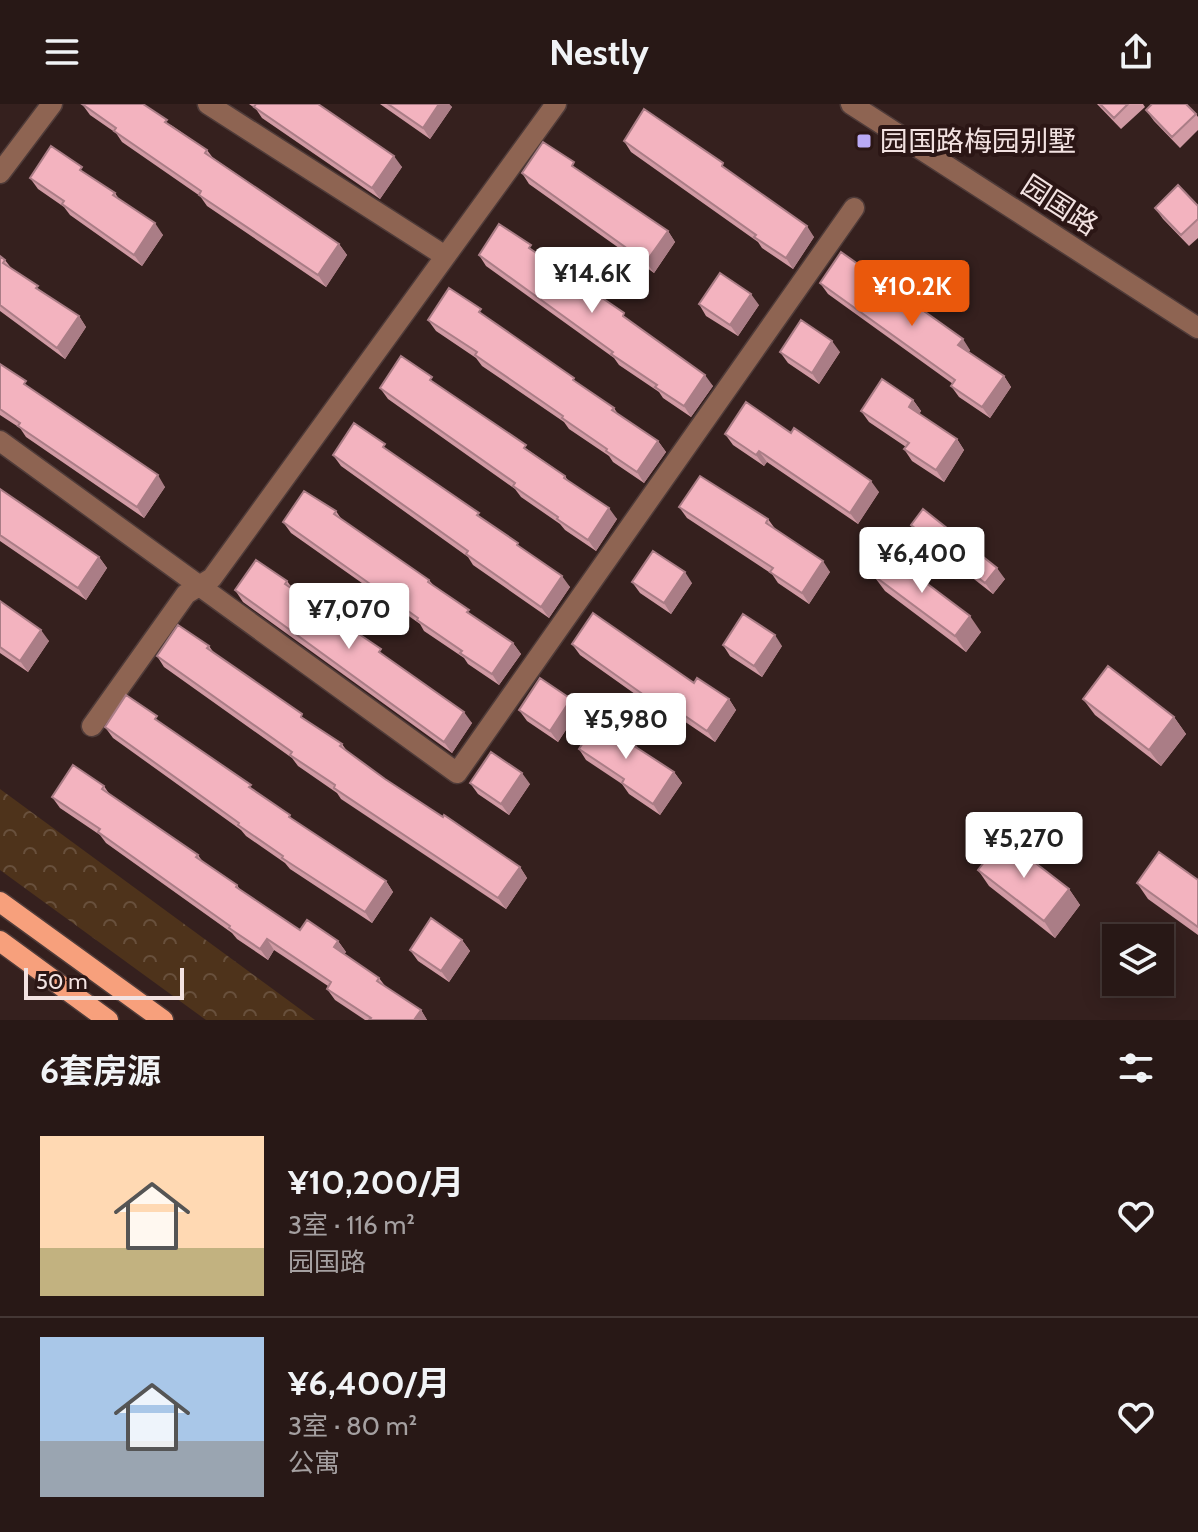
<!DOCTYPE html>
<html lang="zh">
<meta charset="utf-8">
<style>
body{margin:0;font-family:Cabin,"Noto Sans SC",sans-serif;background:#342523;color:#f1f3f6;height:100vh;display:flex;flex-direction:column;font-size:30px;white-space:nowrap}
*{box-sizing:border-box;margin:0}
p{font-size:26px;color:#a5a0a1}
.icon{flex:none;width:44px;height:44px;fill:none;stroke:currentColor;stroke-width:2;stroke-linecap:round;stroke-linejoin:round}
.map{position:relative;height:916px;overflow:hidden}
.details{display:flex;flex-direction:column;background:#281816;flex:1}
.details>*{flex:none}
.buttons{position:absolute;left:1102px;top:820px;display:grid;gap:16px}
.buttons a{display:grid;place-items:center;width:72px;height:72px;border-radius:0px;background:#281816;box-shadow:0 4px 20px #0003,0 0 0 2px #443735;font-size:40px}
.scale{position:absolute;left:24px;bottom:20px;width:160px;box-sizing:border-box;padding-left:8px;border:4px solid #f2e2e1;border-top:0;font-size:22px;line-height:28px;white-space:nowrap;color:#f2e2e1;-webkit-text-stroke:6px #2b1615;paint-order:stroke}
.price{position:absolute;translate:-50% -68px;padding:0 18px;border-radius:8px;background:#fff;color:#222;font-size:26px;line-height:52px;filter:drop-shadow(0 2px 4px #0008)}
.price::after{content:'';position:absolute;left:50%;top:48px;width:24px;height:18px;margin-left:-12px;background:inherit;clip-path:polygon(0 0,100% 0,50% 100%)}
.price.selected{background:#ea580c;color:#fff}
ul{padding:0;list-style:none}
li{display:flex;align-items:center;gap:24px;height:200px;padding:0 40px}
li+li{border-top:2px solid #443735}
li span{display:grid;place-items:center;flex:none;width:224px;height:160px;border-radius:0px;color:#555}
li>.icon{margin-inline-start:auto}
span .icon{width:96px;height:96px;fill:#fffc;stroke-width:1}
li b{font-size:34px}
h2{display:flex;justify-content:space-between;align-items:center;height:96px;padding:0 40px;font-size:34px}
header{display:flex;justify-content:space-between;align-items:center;height:104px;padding:0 40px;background:#281816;font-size:36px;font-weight:700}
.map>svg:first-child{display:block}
</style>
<header><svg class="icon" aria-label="menu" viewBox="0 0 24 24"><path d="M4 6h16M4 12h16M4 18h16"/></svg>Nestly<svg class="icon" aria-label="share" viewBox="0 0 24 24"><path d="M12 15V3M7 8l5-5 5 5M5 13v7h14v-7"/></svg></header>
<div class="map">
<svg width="1198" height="916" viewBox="0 0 1198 916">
<defs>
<pattern id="forest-crowns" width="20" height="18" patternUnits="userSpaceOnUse" patternTransform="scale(2)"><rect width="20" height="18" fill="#4e331b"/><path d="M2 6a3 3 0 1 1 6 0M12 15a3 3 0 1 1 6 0" fill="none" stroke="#68503c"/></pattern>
</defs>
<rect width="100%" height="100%" fill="#35201e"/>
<!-- forest -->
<path fill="url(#forest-crowns)" d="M0,685L315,916H206L0,766Z"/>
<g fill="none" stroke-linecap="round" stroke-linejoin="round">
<!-- minor casing -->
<g stroke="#4f3b39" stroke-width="23">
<path id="minor" d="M208,0L445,152
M851,0L1198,224
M0,69L52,0
M0,337L457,669L854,104
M92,622L186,490L212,474L556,0"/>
</g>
<!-- major casing -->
<g stroke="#4f3b39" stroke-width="23">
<path id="major" d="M0,798L163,916
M0,837L108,916"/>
</g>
<!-- minor -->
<use href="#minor" stroke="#8e6452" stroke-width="20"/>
<!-- major -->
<use href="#major" stroke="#f7a07c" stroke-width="20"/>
</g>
<!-- wall -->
<path fill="#d19aa4" d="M82,0L171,21L207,46L213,54L339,140L347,151L326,183L207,102L200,92L122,38L116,29L90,11Z
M249,0H318L402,63L380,95L262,14L256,5Z
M380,0H449L452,3L430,35Z
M1097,0H1143L1145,3L1121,25Z
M1146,6L1196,10L1198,13V26L1180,44L1154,17Z
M624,37L729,67L814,133L793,165L762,144L758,138L631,48Z
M580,67L668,127L675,138L654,169L529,80L522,69Z
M88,71L115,89L119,95L163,131L142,162L70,111L64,103L38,85L30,74Z
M1198,102V134L1189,142L1163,115L1155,104Z
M537,149L630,217L713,282L691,313L663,294L659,288L619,261L614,254L486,162L479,151Z
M0,152L5,156L12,165L41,187L79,212L86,223L65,255L0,207Z
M820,179L970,246L969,248L1004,272L1011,283L990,314L959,293L951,282L953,280L828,190Z
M699,200L759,201L738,232L706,212Z
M487,214L580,281L614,304L618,310L658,337L666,348L644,379L613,358L609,352L569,325L564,318L482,262L476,254L436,227L428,216Z
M780,248H840L819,280L788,259Z
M0,260L32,286L165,383L144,414L26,333L20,324L0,311Z
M438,282L531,348L565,372L569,378L617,415L596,447L565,426L560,420L521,393L515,385L388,295L380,284Z
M913,296L921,307L919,310L957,335L964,346L944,378L912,357L904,345L906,343L869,318L861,307Z
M725,330L879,388L858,420L767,358L764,362L733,341Z
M391,349L484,416L570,483L549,514L473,461L468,453L341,362L333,351Z
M0,385L99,453L107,464L86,496L0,437Z
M679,403L768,415L776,426L830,468L809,500L778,479L772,470L687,414Z
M336,407L342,416L429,476L435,483L473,512L513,539L521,550L499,581L468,560L464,554L424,527L420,520L291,429L283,418Z
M911,421L1005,475L993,490L919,432Z
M873,471L981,528L966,548L885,487Z
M287,477L293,485L385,552L472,619L452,649L243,498L235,486Z
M632,478L692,479L671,510L640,489Z
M0,497L49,537L28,568L0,549Z
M572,540L729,595L736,606L715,638L669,607L666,612L580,551Z
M723,541L782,542L762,573L730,552Z
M209,542L214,549L307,617L342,640L347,647L385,675L520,763L527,774L506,805L341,695L337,689L298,662L292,654L164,563L157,552Z
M571,595L579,606L558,638L527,617L519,606Z
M1083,595L1174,613L1186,630L1161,662L1095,611Z
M163,621L294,717L386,777L393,788L372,819L290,765L285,759L246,732L241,726L113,634L105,623Z
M579,645H639L674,668L682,679L660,711L629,690L622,680L586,656Z
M470,679L530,680L509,711L478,690Z
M104,682L110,691L198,751L203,758L237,781L241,787L300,826L338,837L346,848L344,850L379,874L386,883L421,906L427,916H365L335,896L327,885L328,882L274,846L268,856L237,835L232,829L106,739L100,731L60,704L52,693Z
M978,766L1069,785L1080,801L1055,834L989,782Z
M1198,776V831L1148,795L1137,779Z
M462,836L470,847L449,878L418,857L410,846Z"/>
<!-- shaded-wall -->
<path fill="#aa7d86" d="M439,0H449L452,3L430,35L423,24Z
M394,52L402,63L380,95L372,84Z
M155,119L163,131L142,162L134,151Z
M807,122L814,133L793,165L786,154Z
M668,127L675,138L654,169L646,158Z
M339,140L347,151L326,183L318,171Z
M751,190L759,201L738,232L730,221Z
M79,212L86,223L65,255L57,244Z
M963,235L970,246L966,252L958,241Z
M832,237L840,248L819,280L812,269Z
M705,271L713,282L691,313L684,302Z
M1004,272L1011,283L990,314L982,303Z
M913,296L921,307L917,314L909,303Z
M957,335L964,346L944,378L936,366Z
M658,337L666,348L644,379L637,368Z
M759,347L767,358L764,362L756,351Z
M158,371L165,383L144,414L137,403Z
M871,377L879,388L858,420L850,409Z
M609,404L617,415L596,447L588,436Z
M99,453L107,464L86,496L78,484Z
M823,457L830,468L809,500L802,489Z
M997,464L1005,475L993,490L985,479Z
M685,468L692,479L671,510L664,499Z
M562,472L570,483L549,514L541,503Z
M970,512L981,528L966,548L955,532Z
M41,526L49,537L28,568L20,557Z
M775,531L782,542L762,573L754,562Z
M513,539L521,550L499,581L492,570Z
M571,595L579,606L558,638L550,627Z
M729,595L736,606L715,638L707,627Z
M662,596L669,607L666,612L658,601Z
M464,608L472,619L452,649L444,638Z
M1174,613L1186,630L1161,662L1149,646Z
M631,634L639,645L628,638Z
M674,668L682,679L660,711L653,700Z
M522,669L530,680L509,711L501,700Z
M520,763L527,774L506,805L498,794Z
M386,777L393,788L372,819L365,808Z
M1069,785L1080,801L1055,834L1044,817Z
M267,835L274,846L268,856L260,845Z
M462,836L470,847L449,878L441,867Z
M338,837L346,848L341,854L334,843Z
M421,906L427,916H414Z"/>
<!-- building -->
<path fill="#f3b3bf" stroke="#aa7d86" stroke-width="2" d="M82,0H143L167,16L165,18L207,46L205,49L339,140L318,171L199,91L201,87L114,27L116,24Z
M256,0H318L394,52L372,84L254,3Z
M388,0H439L423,24Z
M1100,0H1128L1114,14Z
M1152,0H1186L1196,10L1172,33L1146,6Z
M644,5L723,59L722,62L807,122L786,154L754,133L756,131L624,37Z
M543,38L574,58L572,62L668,127L646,158L522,69Z
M51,42L82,63L80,66L115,89L113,91L155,119L134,151L62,100L64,97L30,74Z
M1178,81L1198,102V115L1181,131L1155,104Z
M499,120L531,141L529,144L624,209L623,212L705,271L684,302L655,283L657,281L611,250L613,248L479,151Z
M841,148L963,235L958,241L1004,272L982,303L951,282L955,276L820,179Z
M0,152L5,156L3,159L38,182L36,184L79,212L57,244L0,201Z
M720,169L751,190L730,221L699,200Z
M449,184L481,205L479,208L574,274L573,276L614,304L612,306L658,337L637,368L606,347L607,345L562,314L563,312L475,251L477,248L428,216Z
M801,216L832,237L812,269L780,248Z
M401,252L432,273L430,276L526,341L524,344L565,372L564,374L609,404L588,436L557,415L558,413L513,382L515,379L380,284Z
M0,260L26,277L24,280L158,371L137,403L18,322L20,319L0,305Z
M882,275L913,296L909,303L957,335L936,366L904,345L909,339L861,307Z
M746,298L791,329L794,324L871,377L850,409L759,347L756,351L725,330Z
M354,319L385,340L383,343L479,409L477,411L518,439L517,441L562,472L541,503L466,450L468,447L333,351Z
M700,372L768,415L766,419L823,457L802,489L770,468L773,464L679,403Z
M0,385L99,453L78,484L0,431Z
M304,387L336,407L334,410L429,476L428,478L469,506L467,508L513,539L492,570L460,549L462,547L417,516L418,514L283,418Z
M923,405L997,464L985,479L911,421Z
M653,447L685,468L664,499L632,478Z
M889,451L970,512L955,532L873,471Z
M256,456L287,477L285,480L381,545L379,548L464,608L444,638L235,486Z
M0,497L41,526L20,557L0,543Z
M593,509L694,579L697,574L729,595L707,627L662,596L658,601L572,540Z
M743,510L775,531L754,562L723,541Z
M178,521L209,542L207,544L302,610L301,613L342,640L340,642L385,675L443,713L444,711L520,763L498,794L334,684L335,681L290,651L292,648L157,552Z
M1108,562L1174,613L1149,646L1083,595Z
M540,574L571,595L550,627L519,606Z
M126,591L157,612L155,615L251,681L249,683L290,711L289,713L386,777L365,808L282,754L283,752L238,721L239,719L105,623Z
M600,613L631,634L628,638L674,668L653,700L622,679L624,675L579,645Z
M491,648L522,669L501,700L470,679Z
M73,661L104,682L102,685L198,751L196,753L237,781L236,783L300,826L307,816L338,837L334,843L379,874L377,877L421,906L414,916H369L371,914L327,885L331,878L267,835L260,845L229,824L230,822L98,728L100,725L52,693Z
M1003,734L1069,785L1044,817L978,766Z
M1159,748L1198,776V823L1137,779Z
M431,814L462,836L441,867L410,846Z"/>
<!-- markers -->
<rect fill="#baaaf6" stroke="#2b1615" stroke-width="3" x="856" y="29" width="16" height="16" rx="4"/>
<g text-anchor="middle" stroke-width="8" stroke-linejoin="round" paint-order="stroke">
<!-- poi labels -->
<g font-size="28" fill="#f2e2e1" stroke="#2b1615" text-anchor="start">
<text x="880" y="47">园国路梅园别墅</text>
</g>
<!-- street labels -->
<g font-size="28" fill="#f2e2e1" stroke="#2b1615">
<text transform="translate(1060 101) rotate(33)" y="10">园国路</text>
</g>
</g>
</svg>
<div class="buttons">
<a><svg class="icon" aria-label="layers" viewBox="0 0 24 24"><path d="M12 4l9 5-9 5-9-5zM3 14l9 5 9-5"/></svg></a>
</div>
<div class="scale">50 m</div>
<b class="price" style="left:592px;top:211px">¥14.6K</b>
<b class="price selected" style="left:912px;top:224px">¥10.2K</b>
<b class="price" style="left:922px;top:491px">¥6,400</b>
<b class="price" style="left:349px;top:547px">¥7,070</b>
<b class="price" style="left:626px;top:657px">¥5,980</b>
<b class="price" style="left:1024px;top:776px">¥5,270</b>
</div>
<section class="details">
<h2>6套房源<svg class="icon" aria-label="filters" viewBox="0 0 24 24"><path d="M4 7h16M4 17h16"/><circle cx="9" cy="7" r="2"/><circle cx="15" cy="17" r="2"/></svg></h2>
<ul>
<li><span style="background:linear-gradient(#ffd9b3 70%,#c2b280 0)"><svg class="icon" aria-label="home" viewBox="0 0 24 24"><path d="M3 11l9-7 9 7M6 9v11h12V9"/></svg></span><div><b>¥10,200/月</b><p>3室 · 116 m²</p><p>园国路</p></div><svg class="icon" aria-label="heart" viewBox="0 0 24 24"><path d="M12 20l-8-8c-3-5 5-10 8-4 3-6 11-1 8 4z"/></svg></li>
<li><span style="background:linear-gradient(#a9c7e8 65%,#9aa5b1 0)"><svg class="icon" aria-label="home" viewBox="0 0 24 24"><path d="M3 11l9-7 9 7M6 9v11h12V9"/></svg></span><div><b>¥6,400/月</b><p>3室 · 80 m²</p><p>公寓</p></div><svg class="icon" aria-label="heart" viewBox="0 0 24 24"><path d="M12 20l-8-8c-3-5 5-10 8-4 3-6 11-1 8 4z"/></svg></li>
</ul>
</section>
